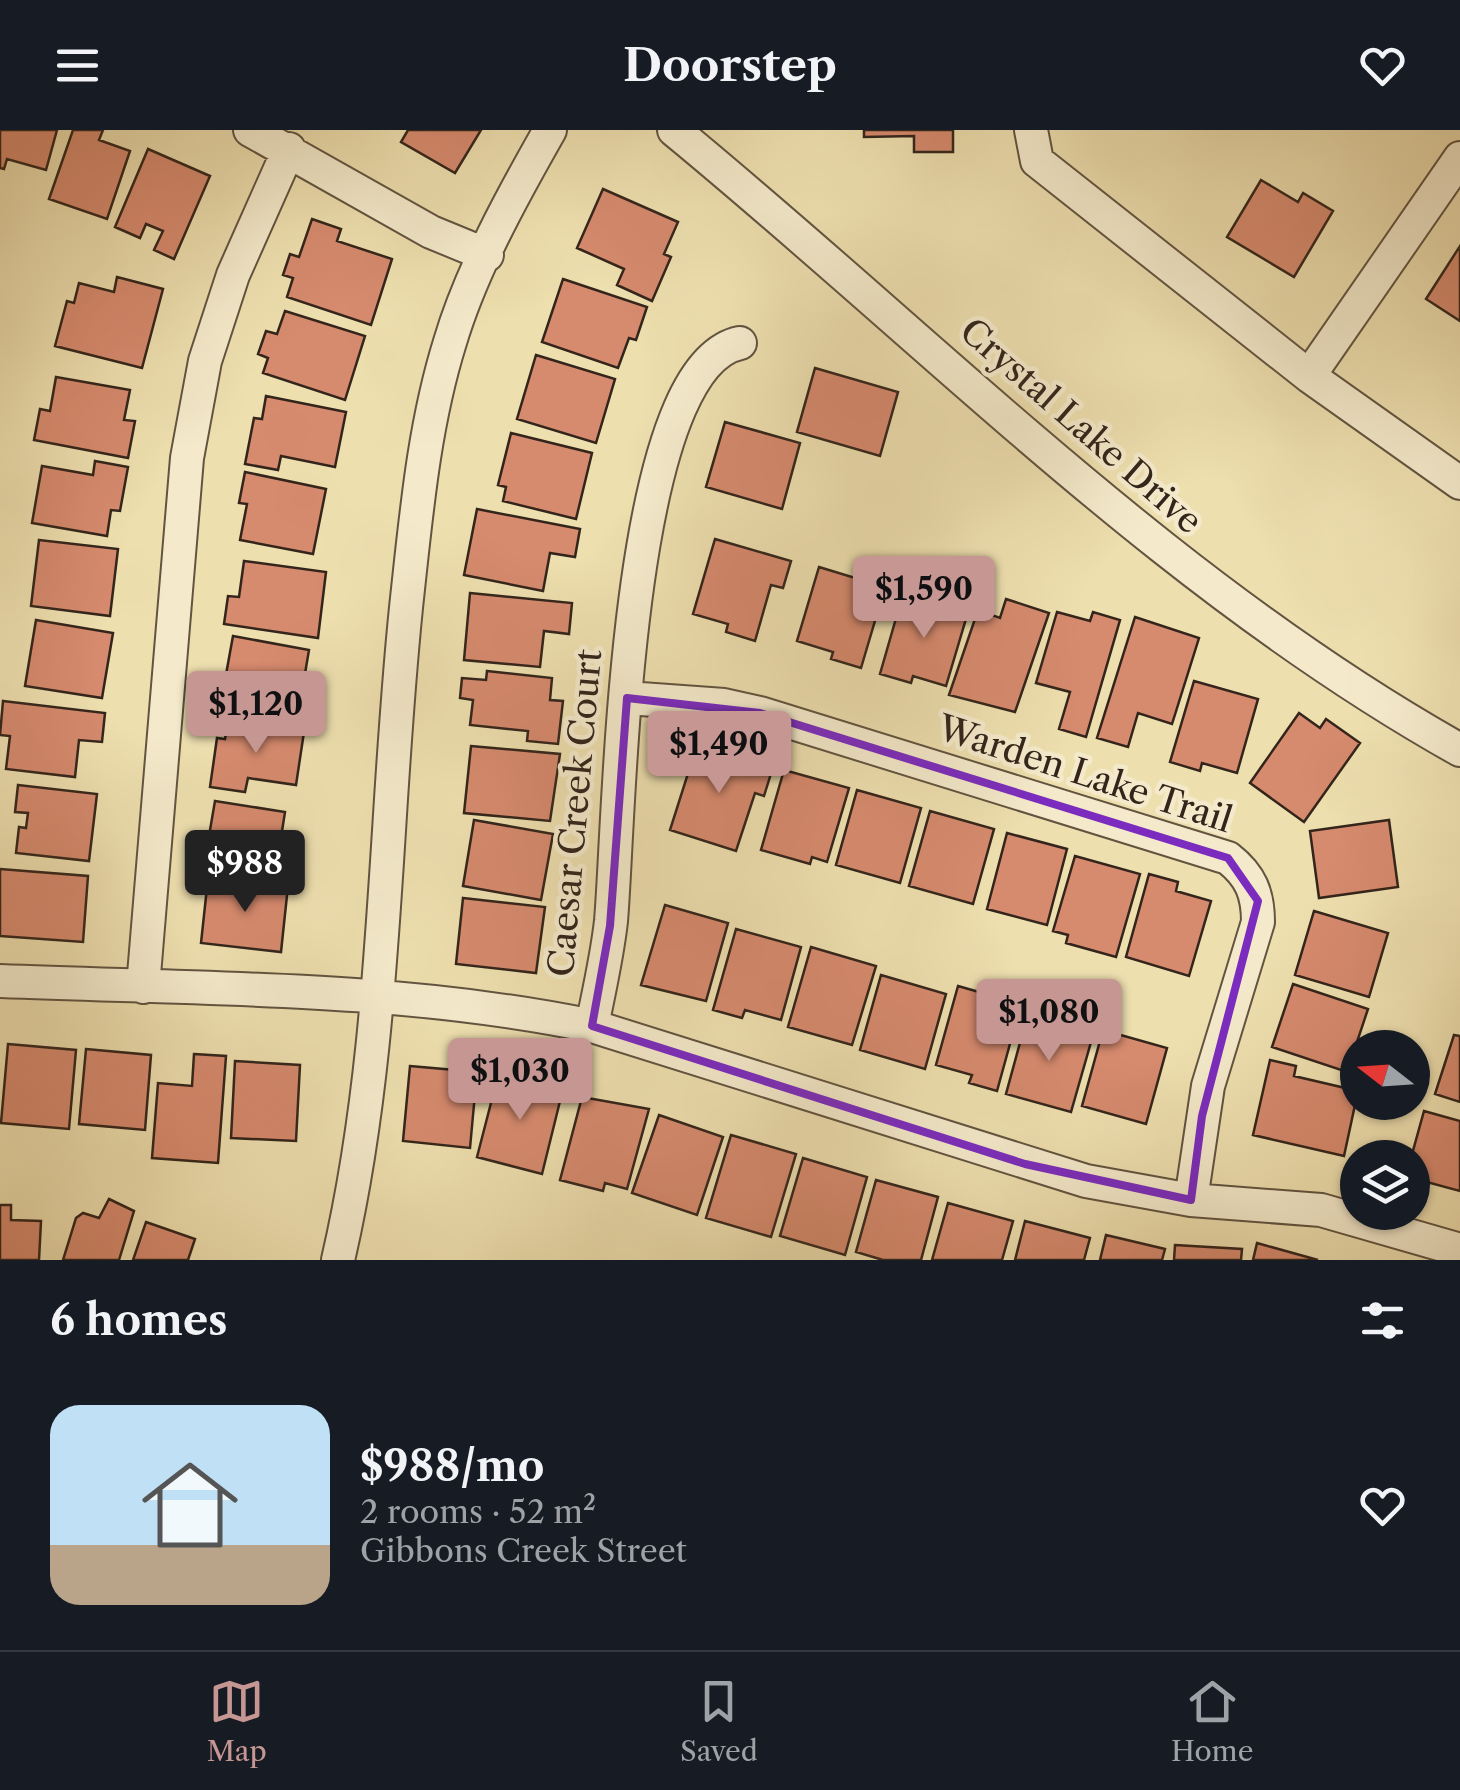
<!DOCTYPE html>
<meta charset="utf-8">
<style>
body{margin:0;font-family:"Libre Caslon Text",serif;background:#242831;color:#f1f3f6;height:100vh;display:flex;flex-direction:column;font-size:38px;white-space:nowrap}
*{box-sizing:border-box;margin:0}
p{font-size:32px;color:#9ea1a6}
.icon{flex:none;width:55px;height:55px;fill:none;stroke:currentColor;stroke-width:2;stroke-linecap:round;stroke-linejoin:round}
.map{position:relative;height:1130px;overflow:hidden}
.side{display:flex;flex-direction:column;background:#171b24;flex:1}
.side>*{flex:none}
.needle{width:65px;rotate:287deg}
.fabs{position:absolute;left:1340px;top:900px;display:grid;gap:20px}
.fabs a{display:grid;place-items:center;width:90px;height:90px;border-radius:50%;background:#171b24;box-shadow:0 2px 8px #0004;font-size:50px}
.price{position:absolute;translate:-50% -85px;padding:0 22px;border-radius:10px;background:#c59692;color:#111;font-size:32px;line-height:65px;filter:drop-shadow(0 2px 5px #0008)}
.price::after{content:'';position:absolute;left:50%;top:60px;width:30px;height:22px;margin-left:-15px;background:inherit;clip-path:polygon(0 0,100% 0,50% 100%)}
.price.current{background:#222;color:#fff}
ul{padding:0;list-style:none}
li{display:flex;align-items:center;gap:30px;height:250px;padding:0 50px}
li+li{border-top:2px solid #363941}
li span{display:grid;place-items:center;flex:none;width:280px;height:200px;border-radius:30px;color:#555}
li>.icon{margin-inline-start:auto}
span .icon{width:120px;height:120px;fill:#fffc;stroke-width:1}
li b{font-size:42px}
h2{display:flex;justify-content:space-between;align-items:center;height:120px;padding:0 50px;font-size:42px}
header{display:flex;justify-content:space-between;align-items:center;height:130px;padding:0 50px;background:#171b24;font-size:45px;font-weight:800}
.menu{display:flex;justify-content:space-around;align-items:center;height:140px;border-top:2px solid #363941;background:#171b24;font-size:28px;color:#9ea1a6}
.menu a{display:grid;justify-items:center;gap:5px}
.menu .current{color:#c59692}
.map>svg:first-child{display:block}
</style>
<header><svg class="icon" aria-label="menu" viewBox="0 0 24 24"><path d="M4 6h16M4 12h16M4 18h16"/></svg>Doorstep<svg class="icon" aria-label="heart" viewBox="0 0 24 24"><path d="M12 20l-8-8c-3-5 5-10 8-4 3-6 11-1 8 4z"/></svg></header>
<div class="map">
<svg width="1460" height="1130" viewBox="0 0 1460 1130">
<rect width="100%" height="100%" fill="#eedfaf"/>
<filter id="stains"><feTurbulence type="fractalNoise" baseFrequency=".002" numOctaves="4"/><feColorMatrix values="0 0 0 0 .2 0 0 0 0 .09 0 0 0 0 .02 0 0 0 .5 -.17"/></filter>
<radialGradient id="worn" r=".72"><stop offset=".6" stop-color="#630" stop-opacity="0"/><stop offset="1" stop-color="#630" stop-opacity=".3"/></radialGradient>
<!-- building -->
<path fill="#d68a6e" stroke="#33251b" stroke-width="2.5" d="M0,0H57L46,40L7,29L4,39L0,38Z
M73,0H103L99,10L130,21L107,89L49,69Z
M408,0H481L455,43L401,12Z
M864,0H953V22H914V6L864,7Z
M148,19L210,46L174,129L154,120L163,101L146,94L140,108L115,97Z
M1261,50L1298,72L1303,63L1333,81L1294,147L1227,107Z
M603,59L678,92L664,124L671,127L652,171L617,155L624,139L577,118Z
M312,89L341,99L337,111L392,129L371,195L287,167L293,148L283,145L290,124L299,127Z
M1460,116V191L1426,169Z
M117,147L163,159L142,238L55,216L67,171L74,173L79,153L114,162Z
M563,149L647,177L636,210L629,208L618,238L542,212Z
M285,181L365,206L345,270L263,243L268,228L258,224L266,201L277,204Z
M536,225L615,249L596,313L517,289Z
M815,238L898,262L880,326L797,302Z
M56,247L130,260L124,290L135,291L128,328L34,310L40,279L50,281Z
M266,266L346,282L335,337L281,326L278,340L245,334L254,288L262,289Z
M725,292L800,313L782,379L706,357Z
M511,303L592,323L576,389L503,371L506,357L498,355Z
M95,331L128,337L120,381L111,380L107,406L32,393L42,336L93,345Z
M245,342L326,359L313,424L240,410L247,374L239,373Z
M477,379L580,399L575,427L550,423L543,461L464,445Z
M715,409L791,431L783,458L771,455L755,511L726,502L728,494L693,484Z
M39,410L118,419L110,486L31,476Z
M244,431L326,442L318,508L224,494L228,466L239,467Z
M819,437L885,457L861,538L831,529L833,522L797,511Z
M470,463L572,473L569,504L544,501L540,537L464,530Z
M903,464L968,482L946,556L913,546L911,553L880,544Z
M1006,469L1049,483L1015,582L949,565L978,480L1000,488Z
M1057,482L1090,491L1093,482L1120,490L1086,607L1059,599L1070,562L1036,553Z
M1135,487L1199,508L1172,594L1138,583L1128,617L1097,608Z
M36,490L113,503L102,568L25,556Z
M233,506L309,520L298,585L221,572Z
M487,541L552,548L550,570L563,571L558,614L527,611L528,601L470,595L473,570L460,568L462,548L486,550Z
M1194,551L1258,569L1237,643L1202,633L1200,641L1170,632Z
M3,571L105,583L102,612L79,610L75,647L6,639L10,606L0,605Z
M1299,583L1320,598L1326,589L1360,613L1304,692L1250,653Z
M228,591L304,602L296,655L248,648L245,662L210,657L217,608L225,609Z
M698,612L773,637L764,666L755,663L736,721L670,700Z
M471,616L560,624L550,691L464,683Z
M784,640L849,658L827,732L812,727L810,734L761,720Z
M18,655L97,664L89,731L16,723L19,697L26,698L28,683L15,682Z
M857,660L921,678L900,753L836,735Z
M215,671L285,682L275,746L204,735Z
M930,681L994,699L973,774L909,756Z
M474,690L553,704L541,770L463,756Z
M1389,690L1398,757L1319,768L1310,701Z
M1007,703L1067,719L1047,795L987,779Z
M1075,726L1140,744L1116,827L1066,813L1068,805L1053,801Z
M0,739L88,746L83,812L0,806Z
M1149,744L1178,752L1176,761L1211,771L1189,846L1126,827Z
M208,748L288,756L281,822L201,813Z
M463,768L545,777L536,843L456,834Z
M665,775L728,793L706,871L641,855Z
M1314,781L1388,803L1369,867L1295,845Z
M736,799L801,817L781,890L745,880L742,888L713,880Z
M811,817L876,836L852,915L788,897Z
M881,845L946,864L925,939L860,920Z
M1293,854L1368,879L1347,942L1272,917Z
M958,856L1021,874L997,961L969,953L972,945L936,935Z
M1027,887L1093,905L1071,982L1006,964Z
M1103,900L1167,918L1146,994L1082,976Z
M1454,905L1460,906V972L1435,964Z
M8,914L76,920L69,999L1,993Z
M86,919L151,925L145,1000L79,994Z
M194,924L226,926L218,1033L152,1028L158,953L192,956Z
M1270,930L1296,936L1294,946L1358,961L1344,1026L1253,1005Z
M235,931L300,935L296,1011L231,1008Z
M410,936L477,942L470,1018L403,1011Z
M499,942L563,959L542,1044L477,1027Z
M582,967L649,979L627,1059L605,1053L603,1061L560,1050Z
M1424,981L1460,991V1061L1412,1048L1411,1028Z
M659,985L723,1007L697,1085L632,1063Z
M731,1005L796,1024L771,1107L706,1088Z
M803,1028L867,1047L845,1125L780,1106Z
M876,1050L938,1067L921,1130H883L856,1122Z
M109,1069L134,1081L119,1130H63L76,1088L83,1083L99,1088Z
M948,1073L1013,1091L1002,1130H932Z
M0,1075H11V1090L41,1091L39,1130H0Z
M1025,1091L1090,1108L1084,1130H1015Z
M146,1092L195,1109L188,1130H133Z
M1106,1105L1165,1119L1162,1130H1100Z
M1257,1113L1318,1130H1253Z
M1175,1115L1242,1119L1241,1130H1174Z"/>
<g fill="none" stroke-linecap="round" stroke-linejoin="round">
<!-- minor casing -->
<g stroke="#625440" stroke-width="36">
<path id="minor" d="M250,0L431,102L487,125
M674,0C932,212 1167,456 1460,620
M1031,0L1037,31L1309,246L1460,353
M1309,246L1460,28
M627,568L724,575L760,583L1228,728C1251,746 1258,764 1258,792L1208,956L1191,1070
M0,851C196,859 399,856 592,896L1086,1051L1191,1070L1321,1080L1460,1120
M143,857L187,328L205,231L233,145L289,19
M592,896C599,861 607,827 611,791C620,688 623,237 740,213
M338,1130C389,911 383,682 408,459C417,376 425,292 450,212C471,141 513,65 550,0"/>
</g>
<!-- minor -->
<use href="#minor" stroke="#f4eacb" stroke-width="32"/>
</g>
<!-- marked area -->
<path fill="none" stroke="#7b2cbf" stroke-width="8" stroke-linejoin="round" d="M627,568L760,583L1228,728L1258,771L1202,986L1191,1070L1025,1034L592,896L610,796Z"/>
<g text-anchor="middle" stroke-width="9" stroke-linejoin="round" paint-order="stroke">
<!-- street labels -->
<g font-size="35" fill="#33251b" stroke="#f4eacb">
<text transform="translate(1081 296) rotate(41)" y="12">Crystal Lake Drive</text>
<text transform="translate(1085 644) rotate(18)" y="12">Warden Lake Trail</text>
<text transform="translate(575 683) rotate(-85)" y="12">Caesar Creek Court</text>
</g>
</g>
<rect width="100%" height="100%" filter="url(#stains)"/>
<rect width="100%" height="100%" fill="url(#worn)"/>
</svg>
<div class="fabs">
<a><svg class="needle" viewBox="-14 -14 28 28"><path d="M0-13l5 13h-10z" fill="#e53935"/><path d="M0 13l5-13h-10z" fill="#9ea1a6"/></svg></a>
<a><svg class="icon" aria-label="layers" viewBox="0 0 24 24"><path d="M12 4l9 5-9 5-9-5zM3 14l9 5 9-5"/></svg></a>
</div>
<b class="price" style="left:924px;top:511px">$1,590</b>
<b class="price" style="left:256px;top:626px">$1,120</b>
<b class="price" style="left:719px;top:666px">$1,490</b>
<b class="price current" style="left:245px;top:785px">$988</b>
<b class="price" style="left:1049px;top:934px">$1,080</b>
<b class="price" style="left:520px;top:993px">$1,030</b>
</div>
<section class="side">
<h2>6 homes<svg class="icon" aria-label="filters" viewBox="0 0 24 24"><path d="M4 7h16M4 17h16"/><circle cx="9" cy="7" r="2"/><circle cx="15" cy="17" r="2"/></svg></h2>
<ul>
<li><span style="background:linear-gradient(#bfe0f5 70%,#b9a48a 0)"><svg class="icon" aria-label="home" viewBox="0 0 24 24"><path d="M3 11l9-7 9 7M6 9v11h12V9"/></svg></span><div><b>$988/mo</b><p>2 rooms · 52 m²</p><p>Gibbons Creek Street</p></div><svg class="icon" aria-label="heart" viewBox="0 0 24 24"><path d="M12 20l-8-8c-3-5 5-10 8-4 3-6 11-1 8 4z"/></svg></li>
</ul>
</section>
<nav class="menu">
<a class="current"><svg class="icon" aria-label="map" viewBox="0 0 24 24"><path d="M3 6l6-2 6 2 6-2v14l-6 2-6-2-6 2zM9 4v14M15 6v14"/></svg>Map</a>
<a><svg class="icon" aria-label="saved" viewBox="0 0 24 24"><path d="M7 4h10v16l-5-4-5 4z"/></svg>Saved</a>
<a><svg class="icon" aria-label="home" viewBox="0 0 24 24"><path d="M3 11l9-7 9 7M6 9v11h12V9"/></svg>Home</a>
</nav>
